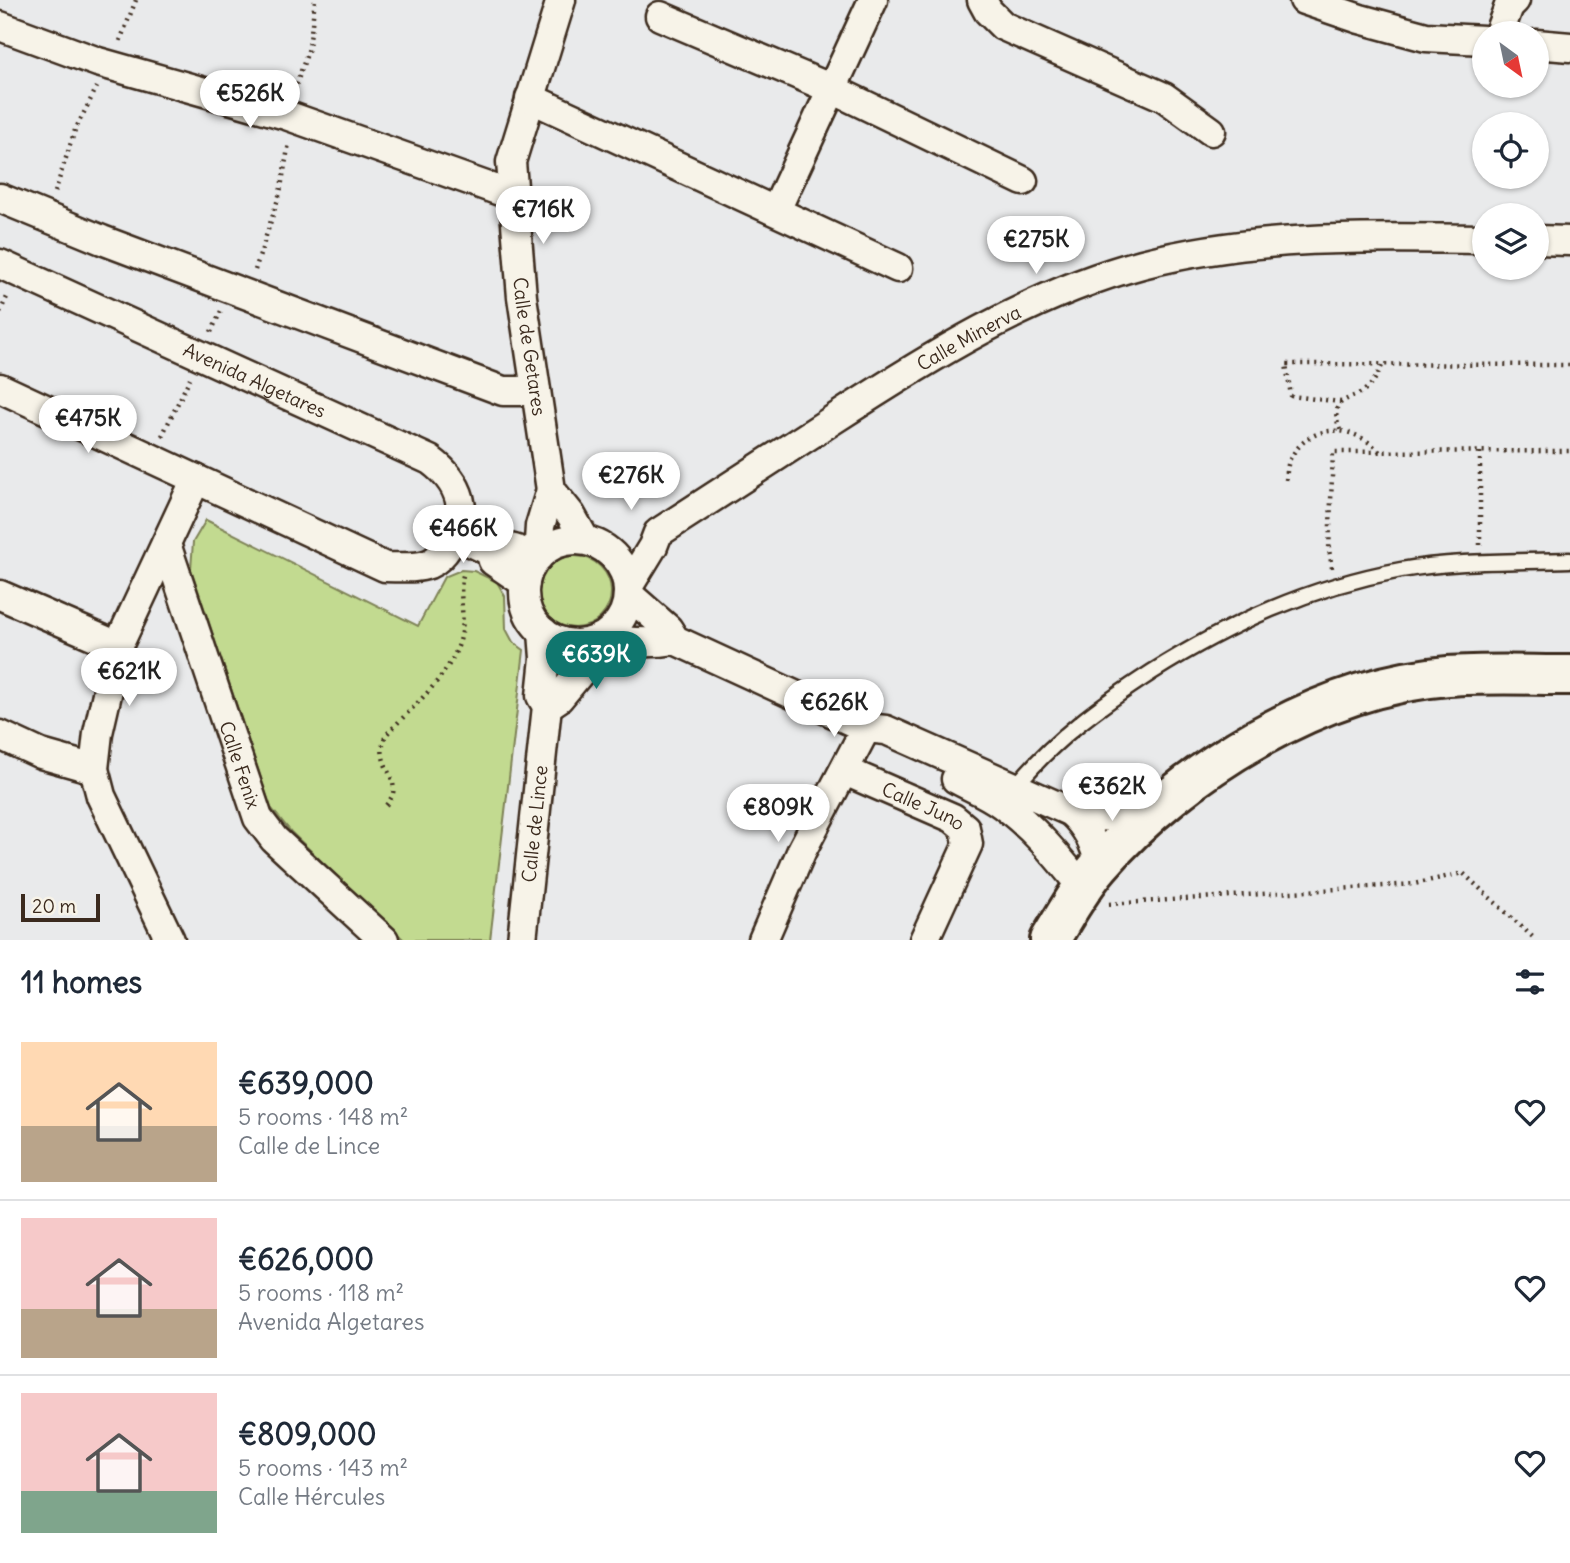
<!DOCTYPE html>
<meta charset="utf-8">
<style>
body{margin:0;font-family:Delius,sans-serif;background:#f2f2f3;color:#1f2937;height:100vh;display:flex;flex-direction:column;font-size:26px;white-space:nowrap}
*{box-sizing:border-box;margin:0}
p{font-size:23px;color:#747a83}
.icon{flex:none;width:38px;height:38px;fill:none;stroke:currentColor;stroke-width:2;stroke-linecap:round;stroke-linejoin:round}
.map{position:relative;height:940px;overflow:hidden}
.sheet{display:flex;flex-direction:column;background:#fff;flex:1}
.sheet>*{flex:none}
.needle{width:46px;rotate:147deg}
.buttons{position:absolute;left:1472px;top:21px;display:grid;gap:14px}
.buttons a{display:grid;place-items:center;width:77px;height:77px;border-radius:50%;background:#fff;box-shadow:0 2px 5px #0004;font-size:35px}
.scale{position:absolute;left:21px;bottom:18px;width:79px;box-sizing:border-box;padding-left:7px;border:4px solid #3b2a1e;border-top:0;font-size:19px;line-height:24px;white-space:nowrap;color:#3b2a1e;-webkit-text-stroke:5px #f7f3e8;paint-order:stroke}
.price{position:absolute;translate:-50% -60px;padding:0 16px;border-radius:24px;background:#fff;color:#222;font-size:23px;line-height:46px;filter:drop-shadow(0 2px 4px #0008)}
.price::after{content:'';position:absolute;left:50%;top:42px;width:21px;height:16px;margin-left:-10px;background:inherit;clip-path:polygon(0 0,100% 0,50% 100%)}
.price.current{background:#0f766e;color:#fff}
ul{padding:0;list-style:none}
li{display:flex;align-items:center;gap:21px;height:175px;padding:0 21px}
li+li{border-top:2px solid #e0e1e3}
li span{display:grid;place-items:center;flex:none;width:196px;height:140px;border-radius:0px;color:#555}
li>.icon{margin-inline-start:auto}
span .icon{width:84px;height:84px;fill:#fffc;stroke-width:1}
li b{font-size:30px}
h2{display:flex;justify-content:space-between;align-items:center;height:84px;padding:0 21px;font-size:30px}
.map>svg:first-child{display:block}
</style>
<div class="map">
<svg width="1570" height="940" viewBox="0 0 1570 940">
<rect width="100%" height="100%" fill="#e9eaeb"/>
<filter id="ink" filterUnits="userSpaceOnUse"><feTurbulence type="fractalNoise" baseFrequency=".0143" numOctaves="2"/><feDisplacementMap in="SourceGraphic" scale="14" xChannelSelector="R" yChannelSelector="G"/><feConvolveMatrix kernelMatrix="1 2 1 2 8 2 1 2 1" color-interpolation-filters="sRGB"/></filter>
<g filter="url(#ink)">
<!-- green -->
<path fill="#c2da90" stroke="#7e8257" stroke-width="2" d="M206,520L418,626L444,577L461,570L474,571L497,582L505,596L506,629L513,642L524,650L490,940H404L291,832L271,808L191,569L193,542Z
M539 592a36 36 0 1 1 72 0a36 36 0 1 1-72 0Z"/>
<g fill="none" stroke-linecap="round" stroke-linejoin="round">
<!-- lane casing -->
<g stroke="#3b2a1e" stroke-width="19">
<path id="lane" d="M1015,787C1054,739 1101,705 1152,672C1230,623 1309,587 1401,570C1456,560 1514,562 1570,560"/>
</g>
<!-- street casing -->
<g stroke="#3b2a1e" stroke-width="33">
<g id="street">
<path id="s1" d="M561,0L511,162L522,297L551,490L571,515L585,540"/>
<path d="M982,0L988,11L1003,26L1164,97L1211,131"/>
<path d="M1304,0L1360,19L1426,37L1484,40"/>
<path d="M660,16L832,89L1023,181"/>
<path d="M0,26L98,62L286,115L514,196"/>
<path d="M1499,33L1509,6L1515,0"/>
<path d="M1536,44L1570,47"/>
<path d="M530,98L898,268"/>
<path d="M0,198L102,240L503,391H536"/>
<path d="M776,210L873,0"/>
<path d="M1536,240L1570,241"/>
<path id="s2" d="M0,264L430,460C460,482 472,513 449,545C444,553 438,560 429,564C416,569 399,567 385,567L0,388"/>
<path d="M456,535L490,551L493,561L525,583"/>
<circle cx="576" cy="592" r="52"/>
<path id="s3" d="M166,544L258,818L274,839L384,940"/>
<path d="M490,551C507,543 520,551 536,558"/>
<path d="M538,557L540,526L551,490"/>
<path id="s4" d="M628,587L653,546L658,533C716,495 774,458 831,421C928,358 1030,294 1142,264C1254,235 1370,237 1484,239"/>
<path d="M628,594L668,629L675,640L866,728L886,730L1071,812C1088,828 1094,843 1100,864"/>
<path d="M0,595L118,646"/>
<path d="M600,638C623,642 652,644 675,640"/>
<path d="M547,706L559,698L588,663L594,641"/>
<path d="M0,735L41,754L94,769"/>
<path id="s5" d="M845,771L953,818L965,828L968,844L924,940"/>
<path d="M956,779C971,787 989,794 1003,805C1034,828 1058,857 1082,887"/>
<path d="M1071,812C1106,817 1119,821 1154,809"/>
<path d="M170,940L101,796L94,769L98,733L118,646L196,479"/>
<path id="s6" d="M522,940L547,706L541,696L545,658L543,632"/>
<path d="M763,940L802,850L866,728"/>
</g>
</g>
<!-- secondary casing -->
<g stroke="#3b2a1e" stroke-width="44">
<path id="secondary" d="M1050,940C1066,914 1080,888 1100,865C1182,770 1320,686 1448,676C1488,673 1529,675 1570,675"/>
</g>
<!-- path -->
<path stroke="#3b2a1e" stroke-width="4.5" stroke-dasharray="2 5" stroke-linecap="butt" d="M120,41L136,0
M294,91L309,48L315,0
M55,192L75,130L97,87
M255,270L280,193L289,143
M0,312L8,295
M211,332L221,311
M1341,402L1291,396L1286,364L1570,365
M1340,430C1328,397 1347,403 1366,389C1375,382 1378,373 1383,364
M162,436L190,378
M1286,480C1287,473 1287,465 1290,459C1311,421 1353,424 1380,452
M1480,545V452
M1332,568L1329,550L1333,452L1570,451
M386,805C409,780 371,768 386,735C412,707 451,676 461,637C466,616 457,593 464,572
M1109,904L1414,884L1463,873L1536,940"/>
<!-- lane -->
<use href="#lane" stroke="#f7f3e8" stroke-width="14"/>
<!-- street -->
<use href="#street" stroke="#f7f3e8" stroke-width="28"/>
<!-- secondary -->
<use href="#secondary" stroke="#f7f3e8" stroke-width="38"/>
</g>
</g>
<g text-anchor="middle" stroke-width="7" stroke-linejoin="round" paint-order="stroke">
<!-- street labels -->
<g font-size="19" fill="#3b2a1e" stroke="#f7f3e8">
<text dy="7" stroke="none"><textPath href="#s4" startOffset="429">Calle Minerva</textPath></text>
<text dy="7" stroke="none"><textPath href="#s1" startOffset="355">Calle de Getares</textPath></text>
<text dy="7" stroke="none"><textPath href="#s2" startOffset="280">Avenida Algetares</textPath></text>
<text dy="7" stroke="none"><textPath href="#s3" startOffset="233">Calle Fenix</textPath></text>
<text dy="7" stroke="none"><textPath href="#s5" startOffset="86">Calle Juno</textPath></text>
<text dy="7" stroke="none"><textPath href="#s6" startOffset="117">Calle de Lince</textPath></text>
</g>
</g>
</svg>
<div class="buttons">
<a><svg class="needle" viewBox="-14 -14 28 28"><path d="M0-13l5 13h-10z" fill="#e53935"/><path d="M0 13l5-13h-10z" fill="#747a83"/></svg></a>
<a><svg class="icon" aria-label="locate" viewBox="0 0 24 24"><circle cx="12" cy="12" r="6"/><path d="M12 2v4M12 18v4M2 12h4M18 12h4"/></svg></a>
<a><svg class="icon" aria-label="layers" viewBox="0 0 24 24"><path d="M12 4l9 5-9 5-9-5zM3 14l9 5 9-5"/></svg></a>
</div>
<div class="scale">20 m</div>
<b class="price" style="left:250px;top:130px">€526K</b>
<b class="price" style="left:543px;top:246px">€716K</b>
<b class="price" style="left:1036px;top:276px">€275K</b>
<b class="price" style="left:88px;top:455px">€475K</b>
<b class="price" style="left:631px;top:512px">€276K</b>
<b class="price" style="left:463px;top:565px">€466K</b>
<b class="price current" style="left:596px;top:691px">€639K</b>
<b class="price" style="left:129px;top:708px">€621K</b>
<b class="price" style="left:834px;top:739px">€626K</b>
<b class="price" style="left:1112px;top:823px">€362K</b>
<b class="price" style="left:778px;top:844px">€809K</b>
</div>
<section class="sheet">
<h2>11 homes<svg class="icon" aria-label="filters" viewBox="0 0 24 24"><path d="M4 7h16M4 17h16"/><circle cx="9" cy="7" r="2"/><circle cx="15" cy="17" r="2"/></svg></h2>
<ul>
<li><span style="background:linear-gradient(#ffd9b3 60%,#b9a48a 0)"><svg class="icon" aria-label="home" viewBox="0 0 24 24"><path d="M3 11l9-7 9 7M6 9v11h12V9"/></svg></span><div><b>€639,000</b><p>5 rooms · 148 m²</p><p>Calle de Lince</p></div><svg class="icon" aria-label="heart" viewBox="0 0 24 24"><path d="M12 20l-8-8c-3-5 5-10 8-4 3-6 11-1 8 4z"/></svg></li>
<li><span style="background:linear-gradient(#f6c9c9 65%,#b9a48a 0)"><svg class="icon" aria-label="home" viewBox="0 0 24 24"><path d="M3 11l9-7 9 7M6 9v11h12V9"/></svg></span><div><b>€626,000</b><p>5 rooms · 118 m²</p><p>Avenida Algetares</p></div><svg class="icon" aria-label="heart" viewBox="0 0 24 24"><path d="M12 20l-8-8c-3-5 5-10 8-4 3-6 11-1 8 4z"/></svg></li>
<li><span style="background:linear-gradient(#f6c9c9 70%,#7fa58c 0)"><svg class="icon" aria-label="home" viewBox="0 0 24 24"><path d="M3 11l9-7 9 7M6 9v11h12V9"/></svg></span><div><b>€809,000</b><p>5 rooms · 143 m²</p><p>Calle Hércules</p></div><svg class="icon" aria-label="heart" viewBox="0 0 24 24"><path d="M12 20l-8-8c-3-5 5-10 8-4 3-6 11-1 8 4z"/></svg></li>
</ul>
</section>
